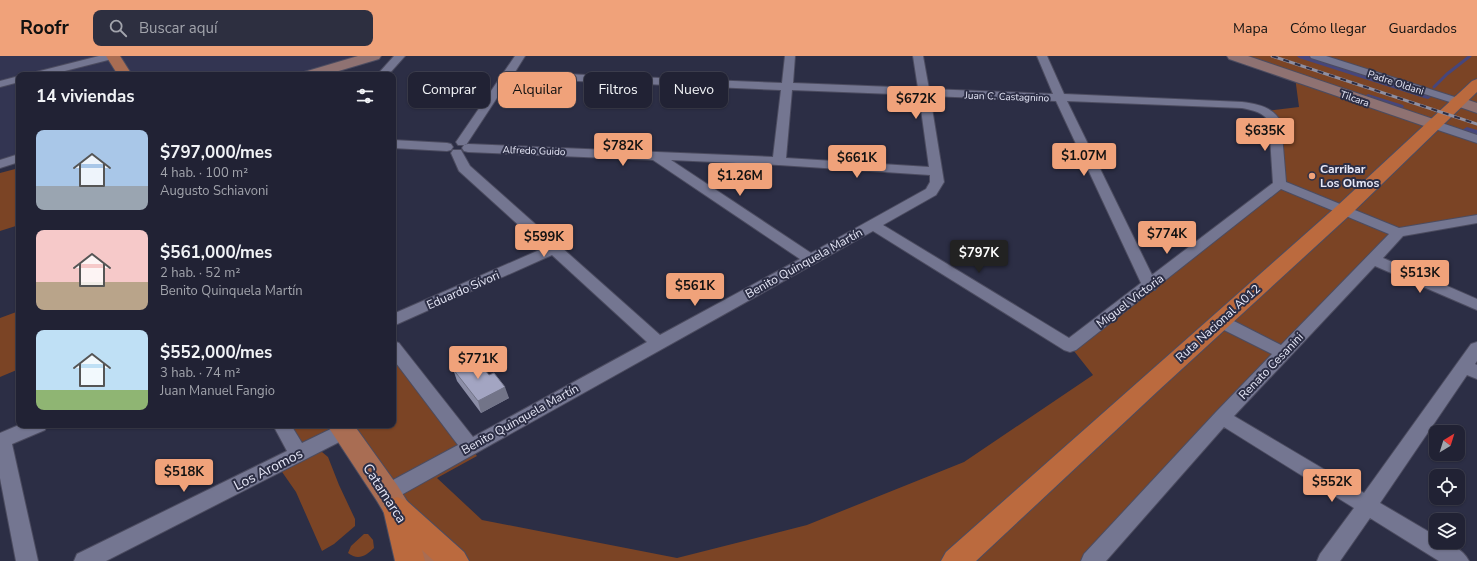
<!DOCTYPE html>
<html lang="es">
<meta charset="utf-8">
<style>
body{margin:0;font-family:"Nunito Sans",sans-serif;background:#2d2f40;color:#f1f3f6;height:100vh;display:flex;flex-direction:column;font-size:15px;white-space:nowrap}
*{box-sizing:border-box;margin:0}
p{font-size:13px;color:#a2a4ac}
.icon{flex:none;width:22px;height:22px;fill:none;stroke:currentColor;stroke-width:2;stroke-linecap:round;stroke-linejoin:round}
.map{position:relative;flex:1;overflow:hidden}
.side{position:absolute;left:16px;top:16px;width:380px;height:356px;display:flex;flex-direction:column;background:#212234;border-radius:8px;box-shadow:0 1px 3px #0004,0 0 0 1px #3e3f4f}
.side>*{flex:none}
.top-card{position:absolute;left:408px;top:16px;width:380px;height:36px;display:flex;gap:8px}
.needle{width:26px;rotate:38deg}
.controls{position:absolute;left:1429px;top:369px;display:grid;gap:8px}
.controls a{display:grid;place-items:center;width:36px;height:36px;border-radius:8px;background:#212234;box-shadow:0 1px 3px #0004,0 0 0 1px #3e3f4f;font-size:20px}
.price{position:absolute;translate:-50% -34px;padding:0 9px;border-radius:4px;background:#f0a27a;color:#111;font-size:13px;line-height:26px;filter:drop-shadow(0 1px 2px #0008)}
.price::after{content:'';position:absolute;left:50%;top:24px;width:12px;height:9px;margin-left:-6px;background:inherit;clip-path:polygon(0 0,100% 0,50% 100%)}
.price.selected{background:#222;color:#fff}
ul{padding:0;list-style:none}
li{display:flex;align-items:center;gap:12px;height:100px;padding:0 20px}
li span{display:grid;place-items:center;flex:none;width:112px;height:80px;border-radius:8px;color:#555}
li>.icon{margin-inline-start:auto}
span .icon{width:48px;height:48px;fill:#fffc;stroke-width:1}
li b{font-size:17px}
h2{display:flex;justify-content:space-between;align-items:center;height:48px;padding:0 20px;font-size:17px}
.chip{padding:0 14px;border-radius:8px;background:#212234;box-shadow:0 1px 3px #0004,0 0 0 1px #3e3f4f;font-size:14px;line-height:36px}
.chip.selected{background:#f0a27a;color:#111}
header{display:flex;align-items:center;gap:24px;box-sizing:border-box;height:56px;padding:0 20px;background:#f0a27a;color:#111}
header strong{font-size:19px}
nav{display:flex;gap:22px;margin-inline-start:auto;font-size:14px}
.search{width:280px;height:36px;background:#2d2f40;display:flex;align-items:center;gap:10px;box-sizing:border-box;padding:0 14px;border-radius:8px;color:#a2a4ac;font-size:15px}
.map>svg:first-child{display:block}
</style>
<header>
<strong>Roofr</strong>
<div class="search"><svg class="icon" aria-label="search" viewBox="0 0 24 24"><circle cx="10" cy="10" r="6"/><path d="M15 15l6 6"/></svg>Buscar aquí</div>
<nav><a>Mapa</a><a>Cómo llegar</a><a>Guardados</a></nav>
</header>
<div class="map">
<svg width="1477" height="505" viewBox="0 0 1477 505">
<rect width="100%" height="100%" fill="#2c2e45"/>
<!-- built -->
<path fill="#333552" d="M0,0H374L309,19H19V102L0,108Z"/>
<!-- green -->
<path fill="#7b4425" d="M1234,0H1477V163L1398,177L1092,505H454L344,376L298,398L282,369H393V291L477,400L437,422L482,464L677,502L807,469L964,406L1093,319L1070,290L1280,128L1275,66L1266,55L1299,51L1295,21Z
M19,112V169L0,175V117Z
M19,255V313L0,321V262Z
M322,396L328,401L339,429L355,463V470L334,488L322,495L296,436L280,413L311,397Z
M364,478H368L373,484L374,492C366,500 358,505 348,497L351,490Z"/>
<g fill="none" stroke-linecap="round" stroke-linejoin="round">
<!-- stream -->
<path stroke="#46467c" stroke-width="3" d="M1434,31L1447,18L1470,0"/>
<!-- canal -->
<path fill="#46467c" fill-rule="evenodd" d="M1297,0H1311L1432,38L1433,40L1428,43L1424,42L1299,2Z
M1368,38L1403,49L1404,51L1399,54L1364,43L1363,41Z
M1467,71L1477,74V81L1463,76L1462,74Z"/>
<!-- minor casing -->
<g stroke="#4c4c60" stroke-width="2">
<path id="minor" d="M99,0H117L116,2L49,19H31L32,17Z
M394,0H405L388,19H377Z
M515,0H525L515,16L782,27L785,0H795L793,27L918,32L913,0H923L929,33L1053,38L1037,0H1047L1064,38L1242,46C1258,48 1273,51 1281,66L1286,126L1399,172L1477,159V167L1403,180L1383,202L1477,243V254L1375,210L1234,360L1364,437L1471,288L1477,286V305L1475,308L1477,309V323L1467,319L1380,447L1436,480V486C1449,486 1463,493 1469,505H1439L1370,462L1340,505H1317L1320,498L1354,452L1224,371L1106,505H1081L1084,498L1216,356L1272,298L1214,269L1212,265L1214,261L1220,259L1226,261L1281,289L1389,178L1281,133L1158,230L1155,234H1152L1076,294L1070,296L1064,294L873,175L394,443L387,445L380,443L377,437L380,431L458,389L393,303V285L399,287L473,381L647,286L552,199L393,270V258L544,192L459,115L451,97L453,94H461L470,110L660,279L800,203L653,104L468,96L464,95L462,92L464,89L468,88L773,101L781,34L510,22L466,89H458L456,86ZM792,34L919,39L929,111L786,102ZM930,40L1056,45L1141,227L1069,282L883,169L936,139L944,126ZM1067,45L1242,52C1252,54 1264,56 1269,66L1273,127L1152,219ZM671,104L779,109L930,119V126L926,133L811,197Z
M1310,0H1326L1461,43L1463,45L1461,47H1453L1311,2Z
M19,20V26L0,31V25Z
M1433,64L1477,79V87L1429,71L1427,68L1429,65Z
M393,84L447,87L451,88L453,91L451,94L447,95L393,92Z
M19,98V106L0,112V104Z
M19,369H47L45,374L12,388L38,505H16L0,422V377Z
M273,369H291L302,387L337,370H351L353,375L351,380L106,505H74L77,498L287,395Z"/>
</g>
<!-- secondary casing -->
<g stroke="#4c4c60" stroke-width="2">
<path id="secondary" d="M358,0H381L379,3L325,19H302L304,16Z
M1227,0H1248L1439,65L1441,68L1439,71L1433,73L1427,71L1229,3Z
M1457,40L1477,47V57L1451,48L1449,45L1451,42Z"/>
</g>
<!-- primary casing -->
<g stroke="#4c4c60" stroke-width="2">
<path id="primary" d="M106,0H120L132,19H118Z
M327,369H354L397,429L439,496L444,505H413L377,445Z"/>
</g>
<!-- trunk casing -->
<g stroke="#4c4c60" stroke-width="2">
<path id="trunk" d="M1477,23V36L1351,158L1159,334L976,505H941L946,496L1337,150L1472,25Z
M397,441L407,445L464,496L469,505H434L422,494L425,505H395L383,453L387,445Z"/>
</g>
<!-- minor -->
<use href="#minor" fill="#747691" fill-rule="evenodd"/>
<!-- secondary -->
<use href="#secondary" fill="#8f7272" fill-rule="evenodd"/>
<!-- primary -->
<use href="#primary" fill="#a96d53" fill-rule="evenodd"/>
<!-- trunk -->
<use href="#trunk" fill="#bb6a3e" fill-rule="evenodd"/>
<!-- rail casing -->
<g stroke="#8e8fa2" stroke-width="3">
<path id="rail" d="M1272,0L1477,68"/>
</g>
<!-- rail -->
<use href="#rail" stroke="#2c2e45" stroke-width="2" stroke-dasharray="6" stroke-linecap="butt"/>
</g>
<!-- wall -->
<path fill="#8c8ea7" d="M453,313L489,319L509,342L481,357L457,325Z"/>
<!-- shaded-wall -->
<path fill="#727488" d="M505,331L509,342L481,357L478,345Z"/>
<!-- building -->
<path fill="#a3a5c2" stroke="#727488" d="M475,302L489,319L494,317L505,331L478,345L453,313Z"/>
<!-- markers -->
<circle fill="#f0a27a" stroke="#2c2e45" stroke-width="1.5" cx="1312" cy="120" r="4"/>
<g text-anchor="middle" stroke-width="4" stroke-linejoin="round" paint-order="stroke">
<!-- far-street labels -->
<g font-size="10" fill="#e7e8f8" stroke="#2c2e45">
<text transform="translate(1396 26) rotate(18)" y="4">Padre Oldani</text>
<text transform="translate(1007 40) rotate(2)" y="4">Juan C. Castagnino</text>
<text transform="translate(1355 42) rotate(19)" y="4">Tilcara</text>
<text transform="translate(534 94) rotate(2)" y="4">Alfredo Guido</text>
</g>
<!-- poi labels -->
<g font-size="12" font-weight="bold" fill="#e7e8f8" stroke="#2c2e45" text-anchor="start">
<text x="1320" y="117">Carribar<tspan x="1320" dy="14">Los Olmos</tspan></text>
</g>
<!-- street labels -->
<g font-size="12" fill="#e7e8f8" stroke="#2c2e45">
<text transform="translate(804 207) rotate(-29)" y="4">Benito Quinquela Martín</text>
<text transform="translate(463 234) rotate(-24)" y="4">Eduardo Sívori</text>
<text transform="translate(1130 245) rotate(-37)" y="4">Miguel Victoria</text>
<text transform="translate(1218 267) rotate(-42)" y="4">Ruta Nacional A012</text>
<text transform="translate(1271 310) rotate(-46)" y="4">Renato Cesanini</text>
<text transform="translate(520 363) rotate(-29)" y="4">Benito Quinquela Martín</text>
</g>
<!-- near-street labels -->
<g font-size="14" fill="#e7e8f8" stroke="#2c2e45">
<text transform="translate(268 413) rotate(-27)" y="5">Los Aromos</text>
<text transform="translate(385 437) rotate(57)" y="5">Catamarca</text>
</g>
</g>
</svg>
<div class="controls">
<a><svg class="needle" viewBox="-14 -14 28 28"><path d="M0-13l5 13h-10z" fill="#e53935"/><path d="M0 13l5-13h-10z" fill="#a2a4ac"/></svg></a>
<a><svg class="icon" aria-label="locate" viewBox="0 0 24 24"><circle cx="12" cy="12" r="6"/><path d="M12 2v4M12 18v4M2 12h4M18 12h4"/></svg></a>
<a><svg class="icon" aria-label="layers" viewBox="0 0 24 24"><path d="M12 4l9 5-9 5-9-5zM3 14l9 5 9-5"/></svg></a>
</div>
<b class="price" style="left:916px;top:64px">$672K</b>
<b class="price" style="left:1265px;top:96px">$635K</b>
<b class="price" style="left:623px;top:111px">$782K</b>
<b class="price" style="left:1084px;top:121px">$1.07M</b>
<b class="price" style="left:857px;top:123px">$661K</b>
<b class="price" style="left:740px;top:141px">$1.26M</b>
<b class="price" style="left:1167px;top:199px">$774K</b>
<b class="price" style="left:544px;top:202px">$599K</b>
<b class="price selected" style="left:979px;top:218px">$797K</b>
<b class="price" style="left:1420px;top:238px">$513K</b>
<b class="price" style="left:695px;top:251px">$561K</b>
<b class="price" style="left:478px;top:324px">$771K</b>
<b class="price" style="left:184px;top:437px">$518K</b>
<b class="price" style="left:1332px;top:447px">$552K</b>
<div class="top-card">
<a class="chip">Comprar</a>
<a class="chip selected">Alquilar</a>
<a class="chip">Filtros</a>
<a class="chip">Nuevo</a>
</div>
<section class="side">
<h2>14 viviendas<svg class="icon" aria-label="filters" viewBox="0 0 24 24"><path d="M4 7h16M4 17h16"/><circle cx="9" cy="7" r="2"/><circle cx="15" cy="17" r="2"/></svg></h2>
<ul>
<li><span style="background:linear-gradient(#a9c7e8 70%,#9aa5b1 0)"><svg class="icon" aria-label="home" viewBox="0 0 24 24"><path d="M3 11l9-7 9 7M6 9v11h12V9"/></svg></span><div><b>$797,000/mes</b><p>4 hab. · 100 m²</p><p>Augusto Schiavoni</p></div></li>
<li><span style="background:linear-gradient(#f6c9c9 65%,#b9a48a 0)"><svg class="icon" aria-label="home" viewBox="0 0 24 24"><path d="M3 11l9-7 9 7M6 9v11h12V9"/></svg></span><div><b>$561,000/mes</b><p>2 hab. · 52 m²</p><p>Benito Quinquela Martín</p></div></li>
<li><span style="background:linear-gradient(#bfe0f5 75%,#8fb573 0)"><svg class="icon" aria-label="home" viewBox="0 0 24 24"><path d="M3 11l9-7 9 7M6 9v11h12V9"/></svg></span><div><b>$552,000/mes</b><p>3 hab. · 74 m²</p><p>Juan Manuel Fangio</p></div></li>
</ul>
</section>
</div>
